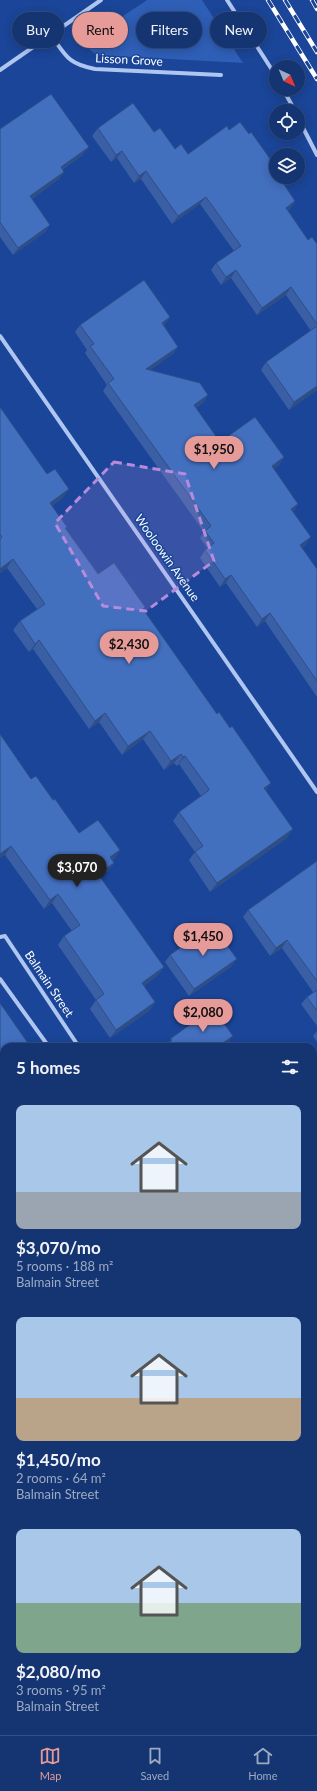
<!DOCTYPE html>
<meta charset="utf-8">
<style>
body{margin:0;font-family:Lato,sans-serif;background:#1d3c77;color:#f1f3f6;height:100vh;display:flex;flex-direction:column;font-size:15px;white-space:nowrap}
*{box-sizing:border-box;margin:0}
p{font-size:13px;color:#9daac4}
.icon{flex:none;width:22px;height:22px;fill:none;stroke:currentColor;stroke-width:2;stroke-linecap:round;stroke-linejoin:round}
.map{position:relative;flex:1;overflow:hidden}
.side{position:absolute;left:0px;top:1043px;width:317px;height:692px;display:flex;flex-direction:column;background:#143472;border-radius:12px 12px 0 0;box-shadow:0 2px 10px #0003,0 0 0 1px #334f84}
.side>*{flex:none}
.banner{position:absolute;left:12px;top:12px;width:293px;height:36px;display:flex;gap:8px}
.needle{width:26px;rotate:136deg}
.fabs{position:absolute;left:269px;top:60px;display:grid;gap:8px}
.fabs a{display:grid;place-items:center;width:36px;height:36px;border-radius:50%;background:#143472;box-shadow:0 2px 10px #0003,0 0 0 1px #334f84;font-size:20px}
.price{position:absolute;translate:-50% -34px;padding:0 9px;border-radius:14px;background:#e69b98;color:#111;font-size:13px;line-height:26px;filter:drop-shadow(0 1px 2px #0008)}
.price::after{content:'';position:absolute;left:50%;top:24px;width:12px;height:9px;margin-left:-6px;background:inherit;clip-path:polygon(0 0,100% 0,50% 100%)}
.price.active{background:#222;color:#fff}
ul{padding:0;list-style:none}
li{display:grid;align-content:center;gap:8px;height:212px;padding:0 16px}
li span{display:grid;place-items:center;height:124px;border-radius:8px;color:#555}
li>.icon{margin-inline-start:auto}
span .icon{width:72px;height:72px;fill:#fffc;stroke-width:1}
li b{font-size:17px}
h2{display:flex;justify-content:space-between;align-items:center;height:48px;padding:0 16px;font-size:17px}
.pill{padding:0 14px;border-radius:18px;background:#143472;box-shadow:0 2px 10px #0003,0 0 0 1px #334f84;font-size:14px;line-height:36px}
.pill.active{background:#e69b98;color:#111}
.menu{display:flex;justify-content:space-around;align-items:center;height:56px;border-top:1px solid #334f84;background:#143472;font-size:11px;color:#9daac4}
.menu a{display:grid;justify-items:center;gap:2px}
.menu .active{color:#e69b98}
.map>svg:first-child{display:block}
</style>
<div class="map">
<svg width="317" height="1735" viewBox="0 0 317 1735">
<rect width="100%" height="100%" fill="#1a4598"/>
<!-- green -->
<path fill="#2e5eb6" d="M147,0H202L243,63L96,55L89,49V42L93,36Z"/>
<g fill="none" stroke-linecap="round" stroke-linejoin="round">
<!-- street -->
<path stroke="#afc6f1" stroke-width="4" d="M227,0L276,76
M51,35C66,56 68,64 95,69L221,75
M0,70L101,0
M283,89L295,111
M298,118L317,155
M0,336L317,792
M0,937L5,936L79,1047
M0,979L49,1047
M313,1139L317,1136
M313,1399L317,1397
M0,1613L4,1611
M161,1731L164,1735"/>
<!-- rail casing -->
<g stroke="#fff" stroke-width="4.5">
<path id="rail" d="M268,0L317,79
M285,0L317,52
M312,0L317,9"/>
</g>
<!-- rail -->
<use href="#rail" stroke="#1a4598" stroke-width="3" stroke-dasharray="9" stroke-linecap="butt"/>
</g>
<!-- wall -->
<path fill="#3a5fa4" d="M98,128L154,132L175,149L188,154L229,130L249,134L286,181L284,184L295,201L290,209L288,210L308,240L317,244V390L289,410L261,370L266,362L311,331L286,295L257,315L231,278L221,285L211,270L216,263L234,251L200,204L172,224L141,179L134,183L117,158L111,162L92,136Z
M0,129L83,155L63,169L64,172L59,179L32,199L50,225L45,232L13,255L0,237Z
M80,325H165L163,326L178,347L173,354L150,370L208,395L203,403L196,408L220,442L284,457L279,465L273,469L298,504L293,512L306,545L302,548L317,569V697L265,621L257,627L226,583L220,587L200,558L205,550L207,548L200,538L204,532L103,391L107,385L85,353L87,350L75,332Z
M0,407L63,498L52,506L66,529L98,574L143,610L217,714L230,728L271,783L266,790L287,838L210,892L189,860L195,852L173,821L179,812L201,796L179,764L177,766L174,763L164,770L143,739L122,755L99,722L89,729L33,649L29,652L13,630L20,621L37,609L7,568L0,573Z
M31,779L53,800L79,833L120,850L114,859L113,860L114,863L108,871L100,877L164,967L158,975L144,986L155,1002L149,1011L110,1038L90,1009L96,1000L58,945L64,936L72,931L52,903L44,909L5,855Z
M317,861V1026L301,1004L307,997L313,992L282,948L270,956L243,917L248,910Z
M170,955L232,966L189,996L165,962Z
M0,1003L4,1047V1106L0,1100Z
M317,1031V1042L313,1036Z
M4,1138V1212L0,1214V1185L2,1184L0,1182V1141Z
M4,1656V1711L0,1706V1659Z
M236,1731H313L317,1735H239Z"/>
<!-- shaded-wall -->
<path fill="#2f4e86" d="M89,147L83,155L55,174L61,167Z
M122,151L117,158L111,162L116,155Z
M146,171L141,179L134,183L139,176Z
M64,172L59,179L25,204L30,196Z
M206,197L200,204L172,224L178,216Z
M295,201L290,209L281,215L286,208Z
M50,225L45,232L13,255L18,248Z
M236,270L231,278L221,285L226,277Z
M291,287L286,295L257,315L262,308Z
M170,317L165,325L156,331L162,323Z
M178,347L173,354L141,377L146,369Z
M317,386V390L289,410L294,402Z
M208,395L203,403L189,413L194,405Z
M284,457L279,465L266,474L272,466Z
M69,489L63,498L44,512L50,503Z
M298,504L293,512L291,509Z
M311,537L306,545L295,553L300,545Z
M13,559L7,568L0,573V569Z
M231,575L226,583L220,587L225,579Z
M270,613L265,621L257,627L262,619Z
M39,640L33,649L29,652L35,644Z
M105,713L99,722L89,729L95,721Z
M150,731L143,739L122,755L128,746Z
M181,754L174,763L164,770L171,761Z
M185,756L179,764L177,766L183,757Z
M271,783L265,792L264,788Z
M293,829L287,838L210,892L217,883Z
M11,846L5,855L0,858V854Z
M120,850L114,859L104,866L110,857Z
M114,863L108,871L92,883L98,874Z
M58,894L52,903L44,909L50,900Z
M287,940L282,948L270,956L276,948Z
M237,959L232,966L189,996L194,989Z
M164,967L158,975L136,992L142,983Z
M155,1002L149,1011L110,1038L116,1030Z
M233,1036L228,1043L222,1047H217Z
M4,1089L0,1095V1092Z
M4,1207V1212L0,1214V1210Z
M317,1325V1329L313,1332V1328Z
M4,1531V1536L0,1539V1534Z
M317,1537V1542L313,1544V1540Z"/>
<!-- building -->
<path fill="#436fbf" stroke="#2f4e86" d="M51,94L89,147L61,167L64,172L30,196L50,225L18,248L0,222V129Z
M133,103L154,132L160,128L175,149L181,144L188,154L227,126L229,130L240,122L249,134L251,132L276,167V177H283L286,181L283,183L295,201L286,208L308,240L312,237L317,244V324L291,287L262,308L236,270L226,277L216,263L241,246L206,197L178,216L146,171L139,176L122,151L116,155L98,128Z
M144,280L170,317L162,323L178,347L146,369L200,383L208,395L194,405L220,442L255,417L284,457L272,466L298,504L291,509L311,537L300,545L317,569V681L270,613L262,619L231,575L225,579L205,550L214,543L205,531L211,526L108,383L114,379L90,346L94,344L80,325Z
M317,326V386L294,402L266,362Z
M0,407L47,474L55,469L69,489L50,503L67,527L65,528L98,574L114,563L145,607L143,609L217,714L219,712L230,728L232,726L248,749L271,783L264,788L293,829L217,883L195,852L203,846L179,812L208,791L209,789L185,756L183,757L181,754L171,761L150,731L128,746L105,713L95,721L39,640L35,644L20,621L45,604L13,559L0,569V539L2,537L0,534Z
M0,734L31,779L36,776L53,800L55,799L79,833L98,820L120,850L110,857L114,863L98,874L164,967L142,983L155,1002L116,1030L96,1000L104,994L64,936L80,925L58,894L50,900L11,846L0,854Z
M317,861V981L287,940L276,948L248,910Z
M212,925L237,959L194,989L170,955Z
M317,990V1011L307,997Z
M0,1003L30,1046L29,1047H4V1089L0,1092Z
M213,1008L233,1036L217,1047H162L172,1040L170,1039Z
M4,1138V1147L0,1141Z
M4,1148V1169L0,1164V1150Z
M4,1182V1207L0,1210V1185Z
M317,1186V1325L313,1328V1189Z
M4,1330V1382L3,1383L4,1385V1531L0,1534V1332V1333Z
M317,1471V1537L313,1540V1474Z
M313,1652L317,1658V1735H250L247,1731H313Z
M4,1656V1677L0,1672V1659Z
M4,1684V1694L0,1688V1687Z
M19,1731H114L116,1733L119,1731H135L138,1735H13Z"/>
<!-- marked area -->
<path fill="#b68bdc" fill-opacity="0.2" stroke="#b68bdc" stroke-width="3" stroke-dasharray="8 5" stroke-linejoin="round" d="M114,462L185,474L214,561L146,611L103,606L55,523Z"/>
<g text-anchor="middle" stroke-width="3" stroke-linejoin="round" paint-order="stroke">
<!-- street labels -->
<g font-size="12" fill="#fff" stroke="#1a4598">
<text transform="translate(129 60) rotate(3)" y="4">Lisson Grove</text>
<text transform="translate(167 558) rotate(55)" y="4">Wooloowin Avenue</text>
<text transform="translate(49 984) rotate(56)" y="4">Balmain Street</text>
</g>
</g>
</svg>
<div class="fabs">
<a><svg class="needle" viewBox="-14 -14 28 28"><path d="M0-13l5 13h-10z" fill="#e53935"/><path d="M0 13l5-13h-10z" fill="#9daac4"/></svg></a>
<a><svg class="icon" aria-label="locate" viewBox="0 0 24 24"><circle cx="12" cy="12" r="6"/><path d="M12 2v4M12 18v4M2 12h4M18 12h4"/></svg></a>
<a><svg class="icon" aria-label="layers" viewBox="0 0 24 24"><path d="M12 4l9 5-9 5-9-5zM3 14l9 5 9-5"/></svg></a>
</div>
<b class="price" style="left:214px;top:470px">$1,950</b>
<b class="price" style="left:129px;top:665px">$2,430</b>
<b class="price active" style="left:77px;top:888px">$3,070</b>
<b class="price" style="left:203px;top:957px">$1,450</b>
<b class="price" style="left:203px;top:1033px">$2,080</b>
<div class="banner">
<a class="pill">Buy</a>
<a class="pill active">Rent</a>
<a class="pill">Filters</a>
<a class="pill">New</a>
</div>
<section class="side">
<h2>5 homes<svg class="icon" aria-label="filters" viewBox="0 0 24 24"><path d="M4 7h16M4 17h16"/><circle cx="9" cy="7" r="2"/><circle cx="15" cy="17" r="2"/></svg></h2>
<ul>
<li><span style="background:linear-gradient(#a9c7e8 70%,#9aa5b1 0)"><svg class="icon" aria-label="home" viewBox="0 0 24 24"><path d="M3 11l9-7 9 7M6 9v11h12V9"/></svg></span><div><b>$3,070/mo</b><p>5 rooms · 188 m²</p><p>Balmain Street</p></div></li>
<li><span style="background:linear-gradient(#a9c7e8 65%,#b9a48a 0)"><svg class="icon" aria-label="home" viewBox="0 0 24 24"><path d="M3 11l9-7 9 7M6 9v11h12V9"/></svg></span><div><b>$1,450/mo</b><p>2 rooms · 64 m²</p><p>Balmain Street</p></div></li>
<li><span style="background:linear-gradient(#a9c7e8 60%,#7fa58c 0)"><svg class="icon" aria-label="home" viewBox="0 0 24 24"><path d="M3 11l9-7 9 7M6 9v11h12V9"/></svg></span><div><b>$2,080/mo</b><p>3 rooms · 95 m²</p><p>Balmain Street</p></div></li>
</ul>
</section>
</div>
<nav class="menu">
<a class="active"><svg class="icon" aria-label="map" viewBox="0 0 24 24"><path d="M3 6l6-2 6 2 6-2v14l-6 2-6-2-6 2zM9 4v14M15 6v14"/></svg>Map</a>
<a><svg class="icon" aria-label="saved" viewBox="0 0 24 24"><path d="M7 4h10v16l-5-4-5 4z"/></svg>Saved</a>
<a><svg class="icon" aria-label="home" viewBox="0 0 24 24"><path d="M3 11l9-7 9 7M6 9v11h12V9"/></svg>Home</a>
</nav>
